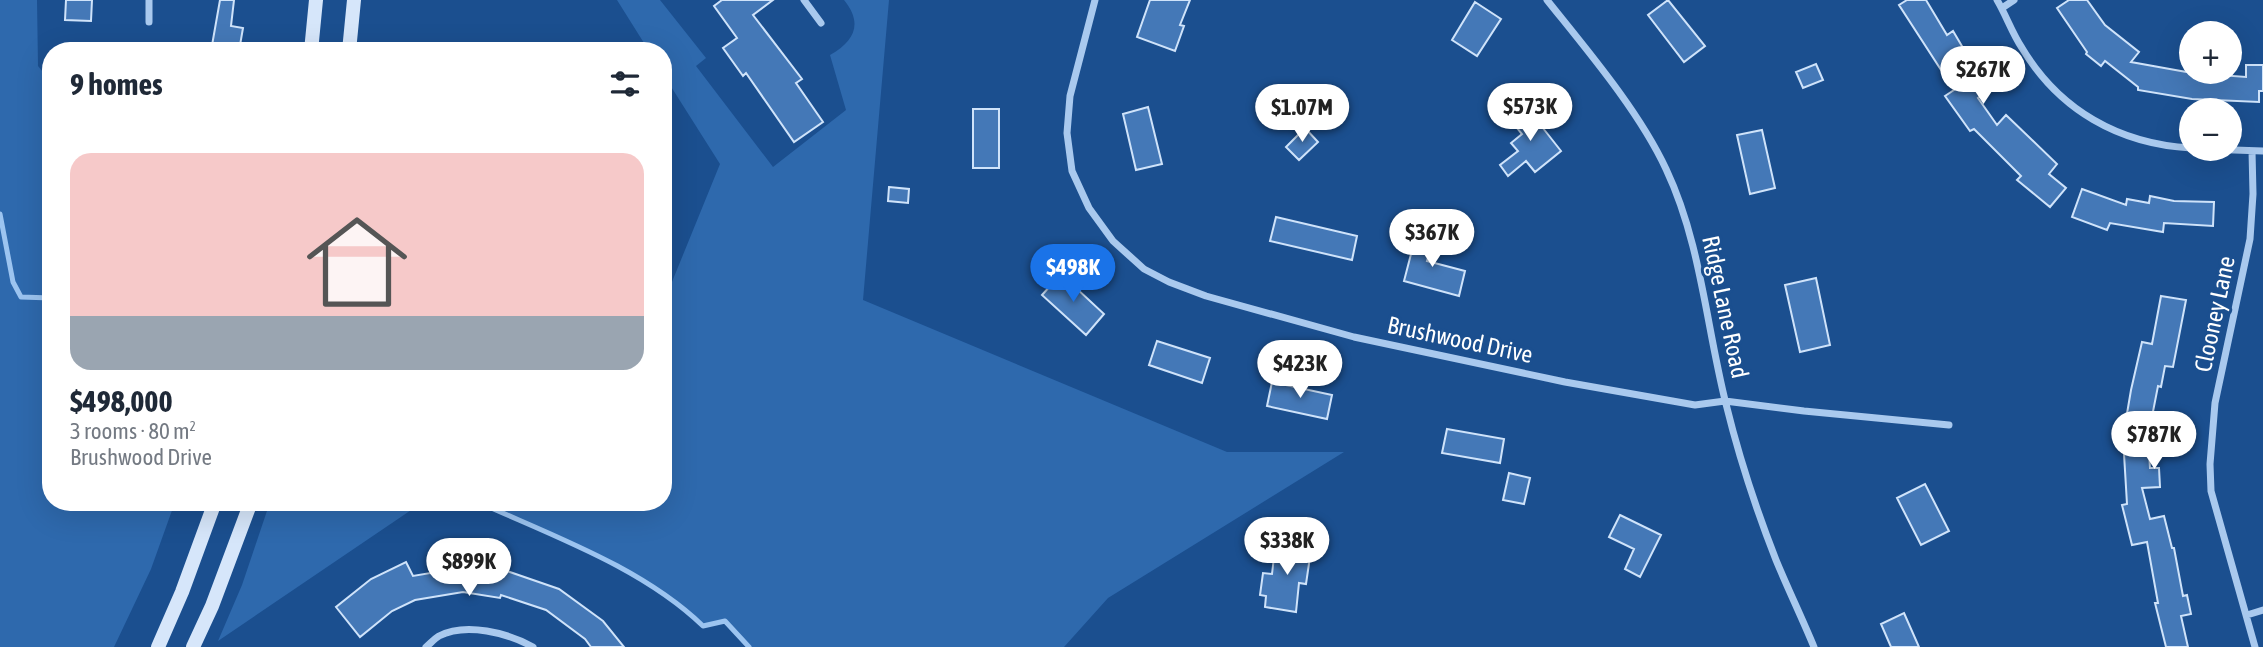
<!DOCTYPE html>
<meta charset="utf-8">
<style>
body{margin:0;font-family:"Asap Condensed",sans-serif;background:#f2f2f3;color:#1f2937;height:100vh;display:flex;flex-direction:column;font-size:26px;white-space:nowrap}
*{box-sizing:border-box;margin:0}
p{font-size:23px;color:#747a83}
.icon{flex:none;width:38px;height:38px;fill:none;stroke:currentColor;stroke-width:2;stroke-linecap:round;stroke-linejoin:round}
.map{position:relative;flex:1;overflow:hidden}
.drawer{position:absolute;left:42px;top:42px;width:630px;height:469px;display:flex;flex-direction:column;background:#fff;border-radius:28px;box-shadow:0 7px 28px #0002}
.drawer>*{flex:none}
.fabs{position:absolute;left:2179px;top:21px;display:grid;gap:14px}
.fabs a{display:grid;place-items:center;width:63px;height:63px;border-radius:50%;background:#fff;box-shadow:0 7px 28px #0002;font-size:35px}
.price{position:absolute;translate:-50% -60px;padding:0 16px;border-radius:24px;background:#fff;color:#222;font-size:23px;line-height:46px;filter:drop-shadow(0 2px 4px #0008)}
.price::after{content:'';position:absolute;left:50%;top:42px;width:21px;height:16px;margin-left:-10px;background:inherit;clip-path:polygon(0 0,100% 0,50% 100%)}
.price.current{background:#1a73e8;color:#fff}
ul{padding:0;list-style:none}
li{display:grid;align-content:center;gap:14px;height:371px;padding:0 28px}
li+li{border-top:2px solid #e0e1e3}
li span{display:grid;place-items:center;height:217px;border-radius:21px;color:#555}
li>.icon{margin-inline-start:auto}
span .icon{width:126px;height:126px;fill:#fffc;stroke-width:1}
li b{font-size:30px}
h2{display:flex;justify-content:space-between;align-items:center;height:84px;padding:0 28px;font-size:30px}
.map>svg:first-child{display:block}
</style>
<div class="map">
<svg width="2263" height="647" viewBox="0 0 2263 647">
<rect width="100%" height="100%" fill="#1b4f8f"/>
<!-- green -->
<path fill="#2e69ad" d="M0,0H37L38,66L51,82V502H175L151,569L114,647H0Z
M617,0H660L706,58L696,66L773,167L846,110L830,55C855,41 863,23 844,0H889L863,300L1227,452H1344L1108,598L1064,647H749L725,621L703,626C643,568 553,536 478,502H663V304L720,164L663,74V51H649Z
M270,502H423L218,641L242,585Z"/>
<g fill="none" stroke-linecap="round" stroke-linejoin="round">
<!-- stream -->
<path stroke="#9cc4f0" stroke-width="5" d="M0,214L13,282L21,297L51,298
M478,502C553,536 643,568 703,626L725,621L749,647"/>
</g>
<!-- building -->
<path fill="#4478b7" stroke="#cfe3fa" stroke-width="2" d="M66,0H92L91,21L65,20Z
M220,0H234L231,26L243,28L239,51H211Z
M722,0H773L753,15L802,79L796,83L823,122L794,142L746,73L743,76L723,48L737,38L714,6Z
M1150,0H1190L1180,25L1184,26L1175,51L1137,37Z
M1668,0L1705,46L1684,62L1648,15Z
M1907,0H1926L1947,35L1953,31L1969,58L1967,59L1989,90L1978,98L1997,125L2006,115L2057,164L2049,174L2066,188L2050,207L2017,180L2021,176L1974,129L1970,131L1945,96L1954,90L1899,5Z
M2069,0H2087L2105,25L2139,52L2131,62L2192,73L2246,77V65H2263V91H2259V102L2192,99L2138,90V87L2105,61L2101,66L2086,54L2087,52L2057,8Z
M1475,2L1501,19L1477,56L1452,40Z
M1816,64L1823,80L1803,88L1796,72Z
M1524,104L1561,151L1535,172L1526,161L1508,176L1500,165L1518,151L1511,143L1522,134L1508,117Z
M1148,107L1162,164L1136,170L1123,114Z
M973,109H999V168H973Z
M1305,128L1318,142L1299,160L1286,147Z
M1762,130L1775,188L1750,194L1737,135Z
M889,187L909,189L908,203L888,201Z
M2082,189L2126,205L2127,199L2149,203L2150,196L2174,201L2214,202L2213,226L2164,223L2163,232L2110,223L2107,230L2072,217Z
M1276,217L1357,236L1352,260L1270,241Z
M1417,231L1434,235L1427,261L1465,271L1459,296L1404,281Z
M1061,274L1104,314L1086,335L1042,295Z
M1816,278L1830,345L1800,352L1785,285Z
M2161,296L2186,300L2173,367L2165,366L2161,387L2158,386L2148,437L2150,468H2159L2160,487L2142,488L2150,519L2164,516L2172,548H2174L2183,596L2187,595L2191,614L2181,616L2188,647H2166L2155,603H2158L2147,542L2132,545L2122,505L2127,504L2123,437L2131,390L2142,342L2152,344Z
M1157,341L1210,358L1202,383L1149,365Z
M1272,382L1332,395L1327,419L1267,406Z
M1447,429L1504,439L1500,463L1442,453Z
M1509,473L1530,478L1524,504L1503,500Z
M1925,484L1949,531L1921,545L1897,498Z
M1620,515L1661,535L1640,577L1625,569L1634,549L1609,537Z
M1288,540L1312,543L1306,584L1299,583L1296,612L1265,607L1266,596L1260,595L1263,573L1272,574L1274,557L1285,559Z
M406,562L413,576L478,565L504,570L559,589L603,621L624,647H591L585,639L546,610L501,595L500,598L463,592L415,600L392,611L360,637L336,607L371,579Z
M1904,613L1919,647H1891L1881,624Z"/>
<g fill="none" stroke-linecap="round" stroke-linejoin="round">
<!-- street -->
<path stroke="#a9c9ee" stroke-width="7" d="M149,0V22
M804,0L821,23
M1095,0L1070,96L1067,133L1072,171L1089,208L1113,241L1144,269L1169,282L1206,296L1354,337L1565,382L1695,405L1725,401L1804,411L1949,425
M1547,0C1587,50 1639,111 1666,169C1701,243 1706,325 1726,404C1739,457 1756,509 1776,560C1788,589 1802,618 1814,647
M1997,0C2006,15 2012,33 2022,48C2059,110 2119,144 2191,148
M2002,8L2014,0
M2205,149L2263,151
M2252,151L2253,194L2250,239L2215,403L2210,464L2211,491L2255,647
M2247,615L2263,610
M426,647C430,644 434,639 439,636C466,622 508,633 533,647"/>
<!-- secondary -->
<path stroke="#d6e6fa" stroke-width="14" d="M311,51L316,0
M349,51L354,0
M158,647L182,592L215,502
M193,647L212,606L251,502"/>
</g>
<g text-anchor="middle" stroke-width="6" stroke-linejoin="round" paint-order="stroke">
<!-- street labels -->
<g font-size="24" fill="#fff" stroke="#1b4f8f">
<text transform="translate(1725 307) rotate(78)" y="8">Ridge Lane Road</text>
<text transform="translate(2215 314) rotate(-78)" y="8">Clooney Lane</text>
<text transform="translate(1460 340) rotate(12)" y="8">Brushwood Drive</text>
</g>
</g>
</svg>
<div class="fabs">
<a>+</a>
<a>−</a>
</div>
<b class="price" style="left:1983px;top:106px">$267K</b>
<b class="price" style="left:1530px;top:143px">$573K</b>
<b class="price" style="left:1302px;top:144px">$1.07M</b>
<b class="price" style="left:1432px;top:269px">$367K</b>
<b class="price current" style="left:1073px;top:304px">$498K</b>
<b class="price" style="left:1300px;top:400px">$423K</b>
<b class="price" style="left:2154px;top:471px">$787K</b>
<b class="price" style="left:1287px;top:577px">$338K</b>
<b class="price" style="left:469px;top:598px">$899K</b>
<section class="drawer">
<h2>9 homes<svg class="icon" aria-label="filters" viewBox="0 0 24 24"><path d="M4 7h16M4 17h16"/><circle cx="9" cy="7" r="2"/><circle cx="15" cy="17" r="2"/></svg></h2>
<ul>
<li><span style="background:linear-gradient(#f6c9c9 75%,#9aa5b1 0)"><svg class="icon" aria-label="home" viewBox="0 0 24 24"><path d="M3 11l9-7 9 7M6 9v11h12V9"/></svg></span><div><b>$498,000</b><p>3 rooms · 80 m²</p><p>Brushwood Drive</p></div></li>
</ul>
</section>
</div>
